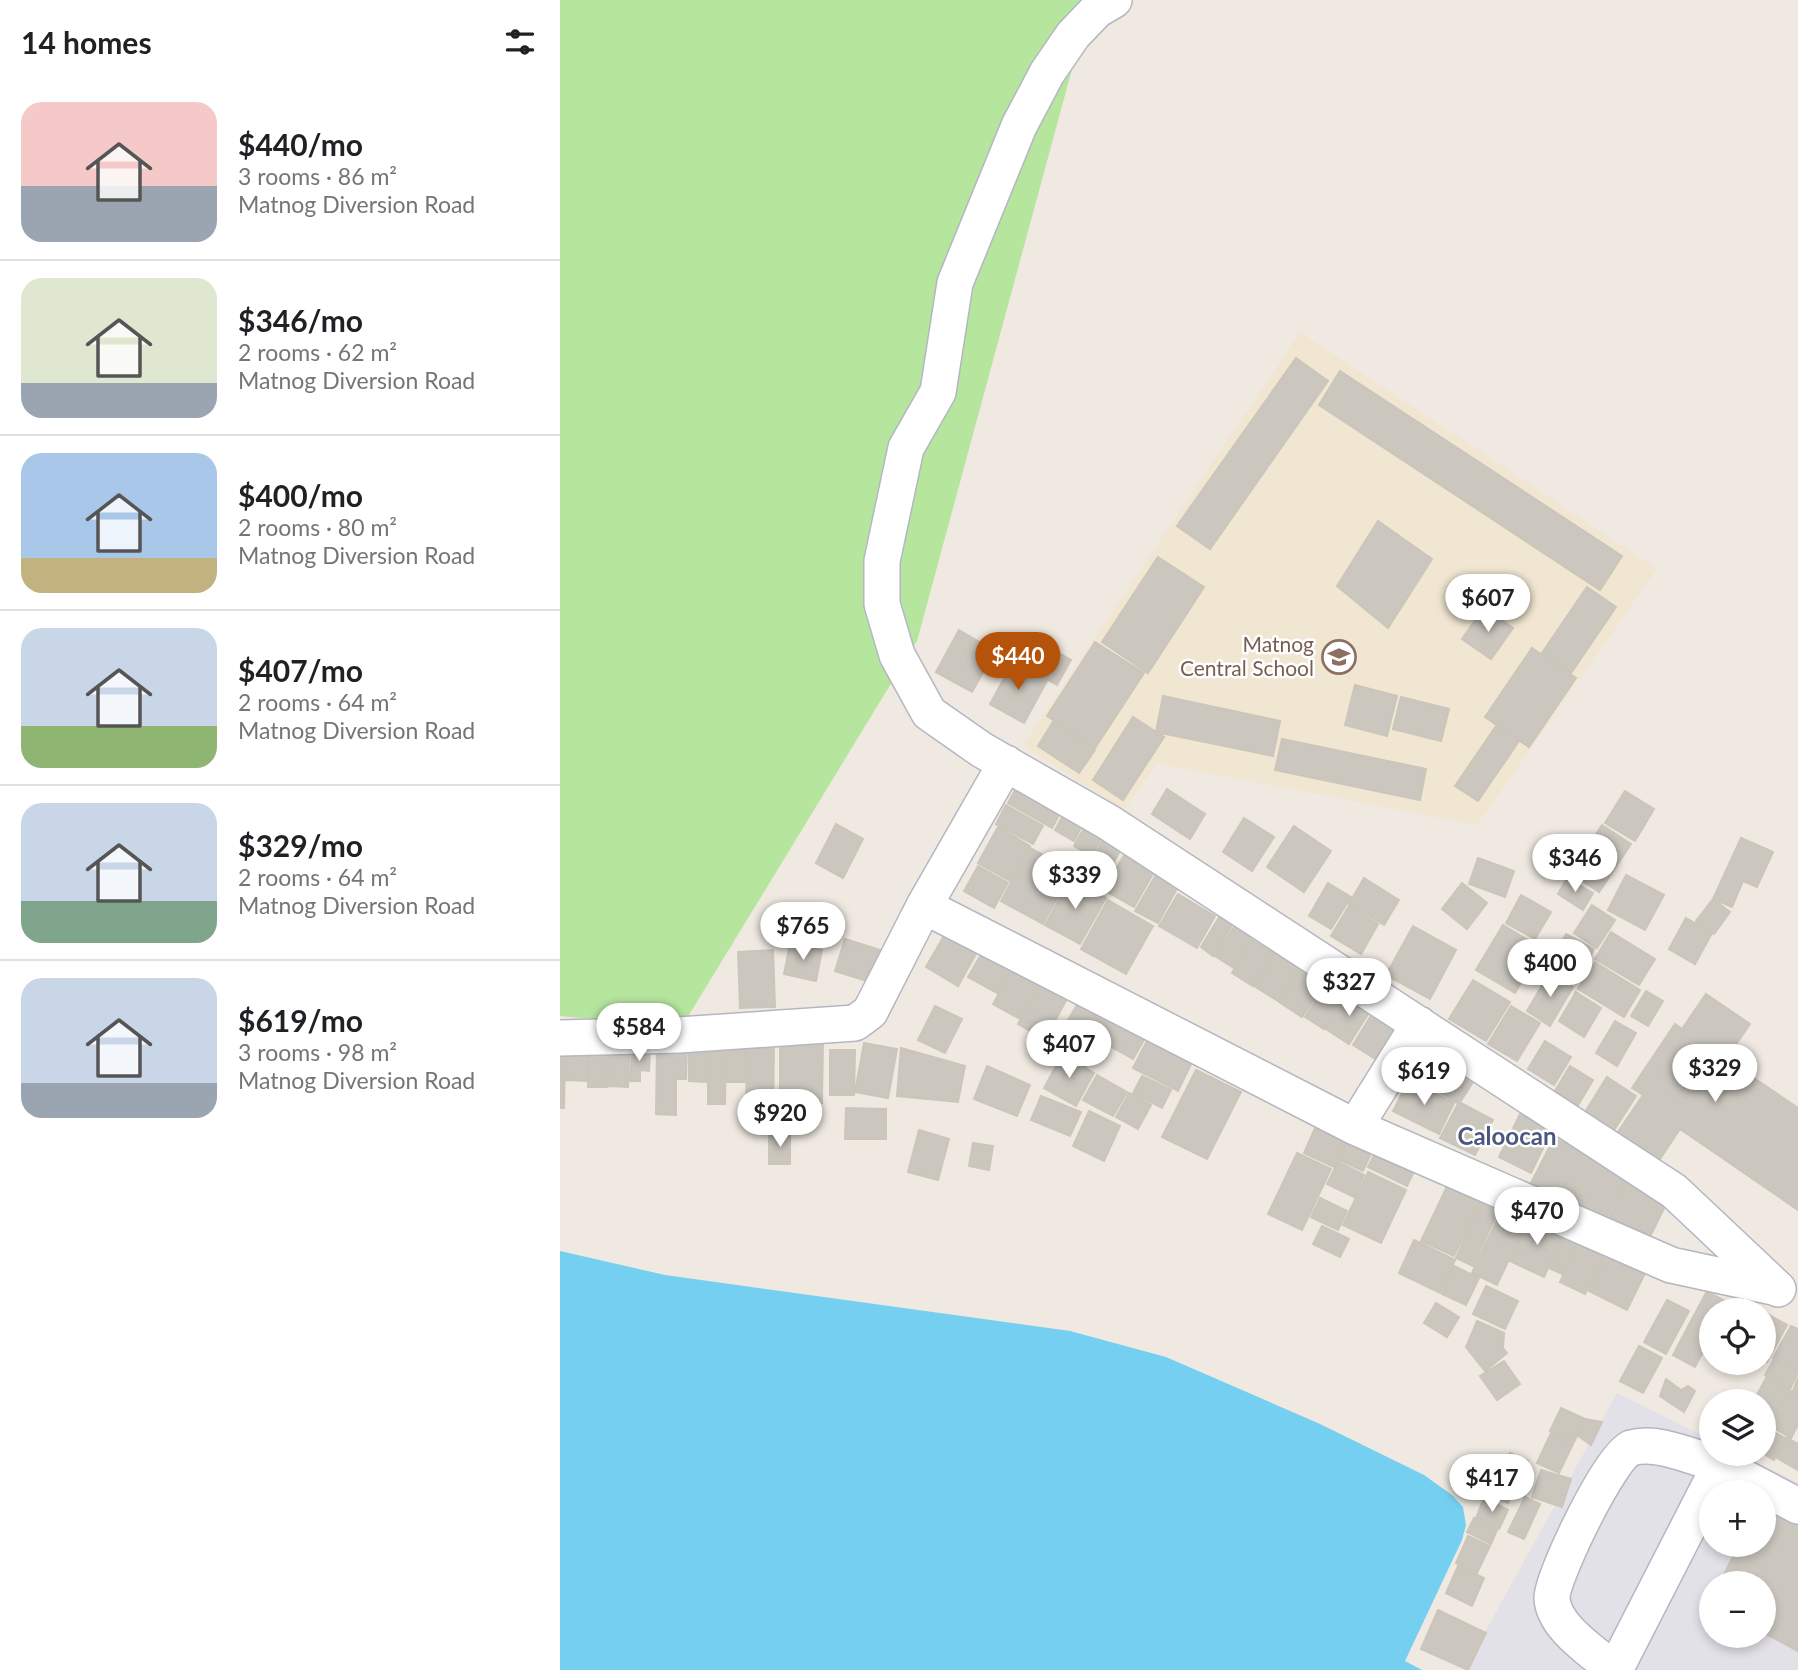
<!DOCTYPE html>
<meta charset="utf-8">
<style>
body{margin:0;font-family:Lato,sans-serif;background:#f6f6f6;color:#202124;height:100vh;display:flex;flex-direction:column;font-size:26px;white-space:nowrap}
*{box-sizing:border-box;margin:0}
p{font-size:23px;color:#757577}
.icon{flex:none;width:38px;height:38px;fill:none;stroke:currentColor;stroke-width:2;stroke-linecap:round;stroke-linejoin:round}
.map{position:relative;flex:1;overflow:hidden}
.details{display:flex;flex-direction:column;background:#fff;width:560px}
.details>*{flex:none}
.tools{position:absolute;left:1139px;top:1298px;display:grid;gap:14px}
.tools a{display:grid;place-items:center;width:77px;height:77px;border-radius:50%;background:#fff;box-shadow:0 4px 10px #0003;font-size:35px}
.price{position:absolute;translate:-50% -60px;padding:0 16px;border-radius:24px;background:#fff;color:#222;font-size:23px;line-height:46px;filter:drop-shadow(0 2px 4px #0008)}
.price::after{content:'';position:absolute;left:50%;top:42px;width:21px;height:16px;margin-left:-10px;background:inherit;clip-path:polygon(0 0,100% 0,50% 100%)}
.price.selected{background:#b45309;color:#fff}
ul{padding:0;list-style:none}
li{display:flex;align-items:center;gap:21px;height:175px;padding:0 21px}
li+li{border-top:2px solid #e0e0e0}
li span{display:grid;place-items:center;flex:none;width:196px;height:140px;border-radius:21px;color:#555}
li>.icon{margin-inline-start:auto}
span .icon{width:84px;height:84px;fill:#fffc;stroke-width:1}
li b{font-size:30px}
h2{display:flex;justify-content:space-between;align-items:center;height:84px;padding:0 21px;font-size:30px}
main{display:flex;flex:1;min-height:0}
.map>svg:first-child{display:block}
</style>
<main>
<section class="details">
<h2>14 homes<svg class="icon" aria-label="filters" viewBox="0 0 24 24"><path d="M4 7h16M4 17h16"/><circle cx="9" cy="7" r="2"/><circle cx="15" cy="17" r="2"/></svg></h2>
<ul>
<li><span style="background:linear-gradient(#f6c9c9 60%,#9aa5b1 0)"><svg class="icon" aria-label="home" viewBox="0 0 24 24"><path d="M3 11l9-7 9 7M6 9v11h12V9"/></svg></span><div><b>$440/mo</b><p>3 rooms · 86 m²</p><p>Matnog Diversion Road</p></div></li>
<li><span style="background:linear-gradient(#dfe7d0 75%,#9aa5b1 0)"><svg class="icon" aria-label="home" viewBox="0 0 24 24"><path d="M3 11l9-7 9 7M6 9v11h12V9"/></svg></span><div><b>$346/mo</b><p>2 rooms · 62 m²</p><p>Matnog Diversion Road</p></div></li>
<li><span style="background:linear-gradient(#a9c7e8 75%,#c2b280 0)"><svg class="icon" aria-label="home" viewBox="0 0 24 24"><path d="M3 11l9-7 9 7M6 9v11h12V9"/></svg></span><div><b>$400/mo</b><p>2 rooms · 80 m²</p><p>Matnog Diversion Road</p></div></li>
<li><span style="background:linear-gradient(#c9d6e8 70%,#8fb573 0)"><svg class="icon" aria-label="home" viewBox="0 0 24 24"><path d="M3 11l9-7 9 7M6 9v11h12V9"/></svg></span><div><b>$407/mo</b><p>2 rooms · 64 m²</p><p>Matnog Diversion Road</p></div></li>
<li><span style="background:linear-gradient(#c9d6e8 70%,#7fa58c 0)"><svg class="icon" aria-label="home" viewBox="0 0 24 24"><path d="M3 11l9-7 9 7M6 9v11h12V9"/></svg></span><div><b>$329/mo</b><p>2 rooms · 64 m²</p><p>Matnog Diversion Road</p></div></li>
<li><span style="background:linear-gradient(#c9d6e8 75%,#9aa5b1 0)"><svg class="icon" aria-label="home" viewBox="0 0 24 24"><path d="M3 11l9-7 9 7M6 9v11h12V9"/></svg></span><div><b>$619/mo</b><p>3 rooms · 98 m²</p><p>Matnog Diversion Road</p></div></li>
</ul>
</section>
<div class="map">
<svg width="1238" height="1670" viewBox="0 0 1238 1670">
<rect width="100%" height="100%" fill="#efe9e1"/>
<!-- industrial -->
<path fill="#e3e1e8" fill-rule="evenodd" d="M1057,1393L1151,1440L1152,1454H1180L1238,1483V1670H904ZM1152,1493H1204V1545H1152ZM1152,1584H1204V1636H1152Z"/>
<!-- education -->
<path fill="#f0e6d1" d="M740,332L1097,569L917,825L597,763L564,811L463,745Z"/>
<!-- green -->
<path fill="#b6e59e" d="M0,0H541L528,10L357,641L121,1028L0,1016Z"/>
<!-- water -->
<path fill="#75cff0" d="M0,1251L105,1275L510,1331L606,1357L760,1424L864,1475L892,1495L903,1507L906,1525L902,1540L845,1661L862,1670H0Z"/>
<!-- building -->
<path fill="#cbc7bf" stroke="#cbc5ba" stroke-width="2" d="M736,358L768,381L650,549L617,526Z
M780,371L1062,556L1040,590L759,405Z
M818,521L872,559L828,628L777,586Z
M598,557L644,587L588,673L542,642Z
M1027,587L1056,607L1011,673L982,653Z
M924,608L953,628L931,659L902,639Z
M399,630L435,651L412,692L376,672Z
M535,642L584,673L535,748L487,716Z
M486,646L511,660L497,685L472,671Z
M972,648L1016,678L969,747L925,717Z
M453,662L487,681L464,723L430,704Z
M795,685L837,696L827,736L785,725Z
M603,696L720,721L713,756L596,732Z
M841,697L889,709L881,741L833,729Z
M573,717L604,737L563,800L533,780Z
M493,722L535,750L519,773L478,746Z
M936,726L959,741L918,801L895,786Z
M722,739L866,769L860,800L715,770Z
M460,781L504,806L492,828L448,803Z
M607,789L645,814L630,839L592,814Z
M1065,791L1094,809L1075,841L1045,823Z
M446,805L483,826L473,844L436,824Z
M507,808L526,818L514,841L495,830Z
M684,818L714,837L692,871L663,852Z
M276,824L303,839L283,878L256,863Z
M526,825L543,835L531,856L514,846Z
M1042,825L1071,844L1039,892L1011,873Z
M734,826L771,851L744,892L707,867Z
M438,827L470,846L450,881L418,863Z
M545,836L563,846L538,889L521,879Z
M1181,838L1213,852L1197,887L1183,881L1172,907L1153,899Z
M470,848L512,871L483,924L441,901Z
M564,855L594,872L574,907L544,890Z
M918,858L954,871L945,897L909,884Z
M418,866L448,883L434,908L404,891Z
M597,873L619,885L598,923L575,911Z
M1066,875L1104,895L1085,930L1048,910Z
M511,878L546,898L520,944L485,925Z
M804,878L839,900L824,925L789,904Z
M1007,878L1033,893L1023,910L998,894Z
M768,883L791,897L771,929L749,916Z
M902,883L927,903L907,929L882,909Z
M618,894L655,916L637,948L599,926Z
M961,895L991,912L975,939L946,923Z
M1153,899L1170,912L1154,934L1136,921Z
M548,900L593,926L566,974L521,949Z
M1032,905L1055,920L1037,948L1014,933Z
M789,906L818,924L801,954L771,936Z
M663,911L676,919L653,956L641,947Z
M1126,918L1152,933L1135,964L1109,949Z
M678,921L696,933L674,968L655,956Z
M943,925L981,948L955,993L916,970Z
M853,926L896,950L870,999L826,975Z
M1051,932L1095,959L1079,985L1035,959Z
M385,934L417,952L398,986L366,967Z
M1006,934L1034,949L1016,983L988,967Z
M285,939L323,951L313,983L275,971Z
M692,940L713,953L693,986L672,973Z
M230,944L262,950L256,981L224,974Z
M427,944L456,960L437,993L408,977Z
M213,950L215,1007L180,1008L178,952Z
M716,952L739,968L718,1001L694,986Z
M457,961L484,976L460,1019L433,1004Z
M1035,962L1080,990L1064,1017L1018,989Z
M743,965L766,980L742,1017L719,1002Z
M990,972L1013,987L990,1026L967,1011Z
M769,979L787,991L764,1029L745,1017Z
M913,980L950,1002L926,1041L889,1019Z
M482,982L508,997L485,1039L458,1024Z
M1086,991L1103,1001L1088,1026L1071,1016Z
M1016,992L1041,1008L1024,1037L999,1021Z
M524,993L589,1031L573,1059L507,1022Z
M789,993L812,1008L789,1044L766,1029Z
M1146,994L1190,1024L1166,1059L1238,1108V1210L1120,1129L1096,1165L1054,1138L1083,1095L1072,1088L1115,1024L1122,1029Z
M375,1006L402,1019L385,1053L358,1040Z
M951,1006L980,1023L957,1061L928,1044Z
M812,1014L840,1032L822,1063L793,1045Z
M1055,1021L1076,1033L1057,1066L1036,1053Z
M506,1025L539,1044L526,1067L493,1048Z
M593,1029L637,1052L618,1091L573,1068Z
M220,1037H263L262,1103L220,1102Z
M168,1038L185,1039V1082H167Z
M187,1039H214L213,1118H186Z
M129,1040H147V1082L129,1081Z
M148,1040H166L165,1104H148Z
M985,1041L1011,1057L994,1085L968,1069Z
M304,1043L337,1049L328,1098L295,1092Z
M97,1044L127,1045L126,1079H116V1115L96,1114Z
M341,1048L405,1066L398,1102L337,1096Z
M72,1049L90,1050L89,1071L80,1070V1081H70Z
M878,1049L918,1074L899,1104L859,1080Z
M270,1050H295L294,1095H270Z
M29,1053L48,1054L47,1087H28Z
M0,1054H5L4,1108H0Z
M7,1054H28L27,1081L6,1080Z
M50,1054L69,1055L68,1087L49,1086Z
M502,1055L534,1073L516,1106L484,1088Z
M427,1066L470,1085L457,1116L414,1099Z
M1010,1066L1033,1080L1018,1105L995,1091Z
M636,1070L681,1092L647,1159L602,1137Z
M537,1075L567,1092L553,1116L523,1100Z
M582,1076L611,1090L602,1108L573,1093Z
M1047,1077L1076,1096L1051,1135L1022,1117Z
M849,1080L894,1103L879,1134L833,1111Z
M569,1093L591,1105L578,1129L556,1117Z
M481,1096L521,1112L510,1136L471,1120Z
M899,1102L933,1120L915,1155L880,1138Z
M286,1108L326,1109V1139H285Z
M529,1111L560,1126L544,1161L513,1146Z
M960,1114L992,1130L971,1173L939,1157Z
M760,1117L791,1131L774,1167L744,1153Z
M359,1130L389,1139L378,1180L348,1172Z
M792,1132L816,1143L803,1171L779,1160Z
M209,1134H230V1164H209Z
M994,1138L1068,1176L1045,1221L971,1183Z
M413,1143L433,1146L429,1170L409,1166Z
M819,1145L858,1163L847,1186L808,1167Z
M737,1153L771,1169L742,1230L708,1214Z
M778,1162L804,1175L794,1197L767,1184Z
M808,1172L846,1190L821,1243L783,1225Z
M1070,1176L1110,1196L1089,1239L1049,1218Z
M891,1178L924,1193L894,1256L861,1241Z
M924,1195L942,1203L913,1266L896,1258Z
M760,1198L787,1211L778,1230L751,1217Z
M945,1203L970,1215L937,1285L912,1273Z
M970,1218L1004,1233L984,1277L950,1261Z
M762,1226L789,1239L780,1257L753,1244Z
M1005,1234L1018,1241L1002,1274L989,1268Z
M854,1240L895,1260L880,1293L839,1273Z
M1018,1244L1044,1256L1025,1294L1000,1282Z
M1048,1250L1087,1269L1067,1310L1029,1291Z
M894,1266L919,1278L906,1305L882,1294Z
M926,1286L958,1301L945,1329L913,1314Z
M1147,1291L1183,1311H1152V1349L1124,1334Z
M1107,1300L1129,1311L1106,1354L1084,1342Z
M876,1303L899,1317L887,1337L864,1323Z
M1204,1312L1227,1325L1207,1362L1204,1361Z
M917,1321L944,1333L943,1348L947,1353L925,1371L906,1347Z
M1231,1326L1238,1329V1371L1213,1358Z
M1123,1336L1145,1348L1135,1367L1113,1355Z
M1079,1346L1102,1358L1083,1393L1060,1381Z
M1214,1359L1238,1372L1230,1389L1205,1375Z
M944,1361L960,1384L937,1400L920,1376Z
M1238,1377V1400L1231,1396Z
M1206,1378L1232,1391L1211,1429L1204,1425V1402H1193Z
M1106,1379L1121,1390L1128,1386L1135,1391L1124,1412L1100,1396Z
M1231,1397L1238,1401V1425L1231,1438L1214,1428Z
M1001,1408L1025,1419L1014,1442L990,1431Z
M1025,1419L1042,1422L1031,1445L1017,1435Z
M1204,1427L1225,1438L1214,1460L1204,1454Z
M991,1433L1013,1444L999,1473L977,1463Z
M1227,1438L1238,1444V1470L1217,1458Z
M950,1453L968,1461L959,1479L942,1471Z
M981,1470L1011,1479L1002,1507L972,1497Z
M939,1474L958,1482L948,1503L929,1495Z
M965,1497L980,1504L964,1539L948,1532Z
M924,1498L948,1510L939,1529L916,1518Z
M1204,1505L1238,1523V1651L1204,1633V1584H1159L1179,1545H1204Z
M914,1518L937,1530L931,1544L907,1532Z
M908,1536L930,1546L917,1573L896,1563Z
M898,1566L924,1578L912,1606L886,1593Z
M878,1610L926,1633L908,1670L861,1649Z"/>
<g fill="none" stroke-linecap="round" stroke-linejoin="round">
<!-- minor casing -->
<g stroke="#b4b7c1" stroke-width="38">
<path id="minor" d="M554,0L537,10L513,35L487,73L459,126L395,283L378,392L346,448L322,561V604L337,655L369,713L422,750L548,822L1114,1191L1218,1289
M364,906L446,763
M0,1038L119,1035L295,1023L310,1012L364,906L795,1127L1111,1265L1217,1288
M795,1127L859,1024
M1054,1670C1034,1652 993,1627 992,1598C992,1576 1052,1453 1071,1448C1098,1440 1134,1458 1160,1465
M1055,1670L1160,1465L1238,1506"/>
</g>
<!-- minor -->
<use href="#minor" stroke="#fff" stroke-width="35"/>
</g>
<!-- icons -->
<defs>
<g id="school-ring" transform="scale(1.75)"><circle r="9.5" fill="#fff" stroke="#8d6e63" stroke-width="1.5"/><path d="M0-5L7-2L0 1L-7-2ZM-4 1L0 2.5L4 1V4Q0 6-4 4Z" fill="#8d6e63"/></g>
</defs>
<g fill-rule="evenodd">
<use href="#school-ring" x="779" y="657"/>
</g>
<g text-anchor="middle" stroke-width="5" stroke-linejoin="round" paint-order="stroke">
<!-- education labels -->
<g font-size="21" fill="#785e54" stroke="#fff" text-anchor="end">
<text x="754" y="652">Matnog<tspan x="754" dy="24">Central School</tspan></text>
</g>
<!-- quarter labels -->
<g font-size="24" font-weight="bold" fill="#4d5680" stroke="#fff">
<text x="947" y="1145">Caloocan</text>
</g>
</g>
</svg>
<div class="tools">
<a><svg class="icon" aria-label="locate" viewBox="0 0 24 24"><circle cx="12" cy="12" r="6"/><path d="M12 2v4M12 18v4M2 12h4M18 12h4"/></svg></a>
<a><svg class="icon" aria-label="layers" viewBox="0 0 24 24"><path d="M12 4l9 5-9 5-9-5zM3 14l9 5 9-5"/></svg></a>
<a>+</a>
<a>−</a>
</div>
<b class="price" style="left:928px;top:634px">$607</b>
<b class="price selected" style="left:458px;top:692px">$440</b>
<b class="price" style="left:1015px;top:894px">$346</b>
<b class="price" style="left:515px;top:911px">$339</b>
<b class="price" style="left:243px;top:962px">$765</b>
<b class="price" style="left:990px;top:999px">$400</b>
<b class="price" style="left:789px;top:1018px">$327</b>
<b class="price" style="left:79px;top:1063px">$584</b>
<b class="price" style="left:509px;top:1080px">$407</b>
<b class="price" style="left:1155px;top:1104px">$329</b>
<b class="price" style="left:864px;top:1107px">$619</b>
<b class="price" style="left:220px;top:1149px">$920</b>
<b class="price" style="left:977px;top:1247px">$470</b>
<b class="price" style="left:932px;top:1514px">$417</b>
</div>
</main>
